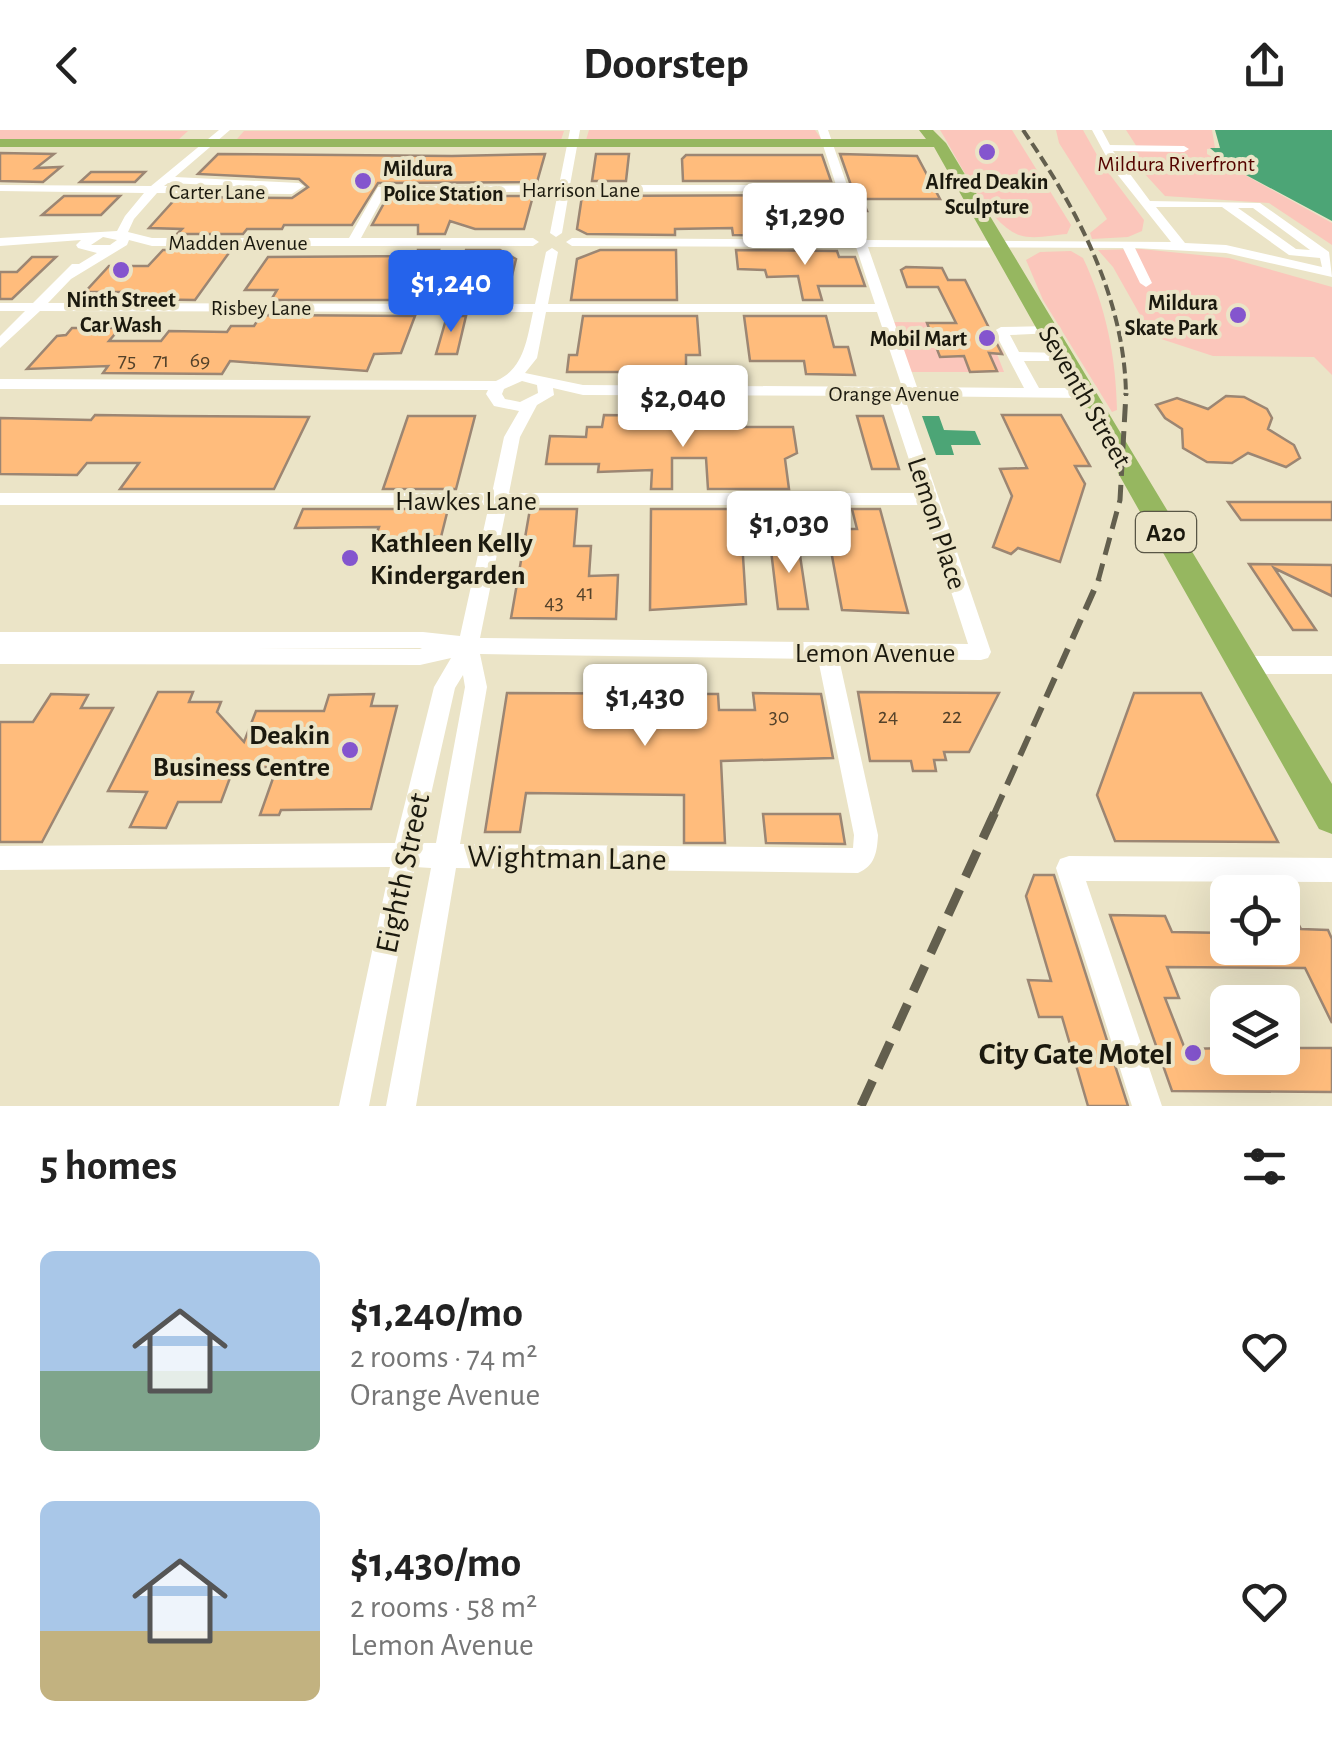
<!DOCTYPE html>
<meta charset="utf-8">
<style>
body{margin:0;font-family:"Alegreya Sans",sans-serif;background:#f6f6f6;color:#222;height:100vh;display:flex;flex-direction:column;font-size:38px;white-space:nowrap}
*{box-sizing:border-box;margin:0}
p{font-size:32px;color:#767676}
.icon{flex:none;width:55px;height:55px;fill:none;stroke:currentColor;stroke-width:2;stroke-linecap:round;stroke-linejoin:round}
.map{position:relative;height:976px;overflow:hidden}
.drawer{display:flex;flex-direction:column;background:#fff;flex:1}
.drawer>*{flex:none}
.buttons{position:absolute;left:1210px;top:745px;display:grid;gap:20px}
.buttons a{display:grid;place-items:center;width:90px;height:90px;border-radius:15px;background:#fff;box-shadow:0 10px 40px #0002;font-size:50px}
.price{position:absolute;translate:-50% -85px;padding:0 22px;border-radius:10px;background:#fff;color:#222;font-size:32px;line-height:65px;filter:drop-shadow(0 2px 5px #0008)}
.price::after{content:'';position:absolute;left:50%;top:60px;width:30px;height:22px;margin-left:-15px;background:inherit;clip-path:polygon(0 0,100% 0,50% 100%)}
.price.on{background:#2563eb;color:#fff}
ul{padding:0;list-style:none}
li{display:flex;align-items:center;gap:30px;height:250px;padding:0 40px}
li span{display:grid;place-items:center;flex:none;width:280px;height:200px;border-radius:15px;color:#555}
li>.icon{margin-inline-start:auto}
span .icon{width:120px;height:120px;fill:#fffc;stroke-width:1}
li b{font-size:42px}
h2{display:flex;justify-content:space-between;align-items:center;height:120px;padding:0 40px;font-size:42px}
header{display:flex;justify-content:space-between;align-items:center;height:130px;padding:0 40px;background:#fff;font-size:45px;font-weight:700}
.map>svg:first-child{display:block}
</style>
<header><svg class="icon" aria-label="back" viewBox="0 0 24 24"><path d="M15 5l-7 7 7 7"/></svg>Doorstep<svg class="icon" aria-label="share" viewBox="0 0 24 24"><path d="M12 15V3M7 8l5-5 5 5M5 13v7h14v-7"/></svg></header>
<div class="map">
<svg width="1332" height="976" viewBox="0 0 1332 976">
<rect width="100%" height="100%" fill="#ebe4c7"/>
<!-- green -->
<path fill="#fbc6bb" d="M0,0L188,1L178,10L0,9Z
M589,0H815L822,10H586Z
M940,0H1012L1071,95L1067,104C1053,105 1033,110 1019,105C988,94 958,29 940,0Z
M1056,0H1083L1102,34L1144,90L1142,101L1128,107L1092,109L1090,103L1107,89L1059,13Z
M1126,0H1212L1215,18L1207,19V24L1332,93V115L1269,73L1165,66L1132,30L1129,19L1137,17Z
M244,1H564L561,10L237,9Z
M1141,119L1229,128L1332,157V245L1314,227L1213,226L1152,206L1113,137L1098,120Z
M1071,121L1083,128C1106,176 1116,228 1117,280L1112,282L1043,170L1026,130L1040,122Z
M894,192L988,193L1004,224H997L1004,242H911Z"/>
<!-- water -->
<path fill="#4ca576" d="M1215,0H1332V91L1233,38L1210,18H1220Z
M922,286H939L944,300L975,301L981,315H951L954,325H936Z"/>
<!-- building -->
<path fill="#ffbc7c" stroke="#9c8673" stroke-width="2.5" d="M0,23L54,24L36,38L61,37L43,52L0,51Z
M218,24L452,26L545,24L537,52L378,53L352,95H284L282,99H247L243,104H177L182,99L149,98L177,67L292,68L308,57L299,49L198,44Z
M596,24H629L626,51H592Z
M840,24L917,26L940,69H862L867,81H860Z
M686,25H822L831,51H683L682,29Z
M91,42H145L135,52H80Z
M835,65L843,88H828L833,106L733,105L732,98L675,99V105L587,104L577,99L582,66Z
M64,66H120L101,85H42Z
M388,66H533L524,99H475L450,91L445,104H418V95H372Z
M163,120H231L195,170L129,169L136,162H85L109,136H148Z
M418,120H439L421,170H271L277,160H245L268,127L418,126Z
M466,120H500L516,129L506,170H452Z
M600,120H676L677,170H571L577,129Z
M736,120L837,121L839,127H855L865,156H818L822,170H803L798,146L767,147L765,140L738,139Z
M32,127H56L12,169H0V142H17Z
M906,137L942,138L948,150H965L1002,224L989,223L997,241L970,242L964,226L940,227L927,193H956L938,157H907L901,140Z
M261,185L415,186L401,223L374,224L367,241L230,231L222,244L103,243L108,236L27,239L57,206L66,205L72,198H120L109,211H161L169,201L227,202L231,196H254Z
M447,186H466L457,224H436Z
M583,186H697L700,225H686V242H567L569,225H577Z
M744,186H826L834,217H848L855,245L806,244L804,231H750Z
M1226,266L1244,267L1267,279L1272,288L1268,299L1294,315L1300,328L1286,337L1248,323L1232,333L1207,332L1183,318L1182,299L1165,288L1156,275L1177,268L1208,279Z
M95,285L170,286L309,287L274,359H120L139,333H87L77,345L0,344V288L91,290Z
M604,285L729,287L730,297H793L797,323L785,329L789,359H708L706,328H672V359H651L652,340L598,342L599,334H546L550,306L586,307L587,297H602Z
M1002,285H1061L1090,336H1075L1085,354L1060,432L1018,418L1011,424L993,417L1012,366L1000,339L1027,338Z
M408,286H475L456,359H383Z
M857,286H883L899,339H872Z
M1228,372H1332V390H1241Z
M303,379H448L441,407L432,406L430,413H373L379,397L295,398Z
M530,379H577L574,416H591L589,446L618,445L616,489L511,488Z
M651,379H740L746,474L650,480Z
M852,379H880L908,483L842,480L827,399H857Z
M770,412H798L808,479H778Z
M1249,434L1332,435V466L1274,438L1316,500H1293Z
M158,562H193L189,572H221L217,582L244,612L256,581H324L329,565L374,564L371,576H397L371,679L281,680L279,685H260L277,637H234L221,672H178L166,698L130,697L147,662L108,661Z
M858,562L999,563L969,622H944L946,630H934L936,641H913L911,631H870Z
M507,563L718,564L719,580H755L753,563L821,564L833,628L721,631L725,713H684V665L526,663L520,702H485Z
M1134,563H1201L1278,712L1115,711L1097,665Z
M51,564L88,565L81,578H113L42,712H0V592H33Z
M763,684H840L845,714L766,713Z
M1034,745H1054L1128,976H1088L1062,887H1039L1028,850L1051,851L1026,766Z
M1282,763L1301,799L1328,800L1332,809V893L1305,838L1167,837L1179,868H1165L1185,919L1228,918V928H1282V918H1332V962L1172,961L1110,785L1165,786L1172,802L1228,803V818H1282Z"/>
<g fill="none" stroke-linecap="round" stroke-linejoin="round">
<!-- minor -->
<path fill="#fff" fill-rule="evenodd" d="M219,0H230L175,47L299,53L304,56L292,64L157,63L134,89L128,102L152,108H349L378,57L559,55L570,0H580L570,55H836L818,0H828L866,110L1171,112L1113,39L1092,0H1102L1110,15L1184,16L1189,19L1184,22L1113,21L1150,71L1260,73L1329,122L1332,147L1226,123L1135,118L1152,153L1146,157L1140,153L1123,118L868,117L917,257L1024,258L994,201L1001,197L1049,196L1054,197V203L1010,205L1019,222L1064,223L1071,227L1064,231H1024L1039,258H1084L1092,263L1084,268L904,266L991,522L988,528L981,530L839,529L878,705C877,722 875,736 858,743L456,738L416,976H386L431,738L415,737L369,976H339L390,737L0,740V716L395,713L434,557L451,528L420,535L0,534V502H423L460,506L489,375H0V363H492L504,307L519,281L494,276L486,264L488,260L0,259V249L496,251C524,239 527,209 533,182L40,181L0,218V206L25,181H0V173H33L72,134H79L97,123L78,118L76,115L81,110L0,116V108L117,101L125,86L144,63L0,61V55L151,56ZM168,53L257,57L164,56ZM838,61L854,110L572,108L566,112L572,116L856,117L875,174H548L558,122L552,118L546,122L535,174L48,173L71,149L127,115L129,110L152,116H533L539,112L533,108H361L386,62H558L550,103L556,107L562,103L569,62ZM1156,77H1222L1289,125L1320,128L1322,137L1226,115L1185,113ZM1238,78H1253L1310,120L1296,119ZM103,107L117,110L110,115H91ZM546,182H877L902,257L583,255L525,243L537,228ZM522,251L537,255L538,263L520,272L505,269L502,264L504,259ZM553,258L583,265L888,266L920,363H509L520,307L537,275L554,265ZM507,375H923L968,514L480,508ZM235,518H422L420,519ZM480,524L818,529L854,705L853,718L460,714L487,557ZM463,545L465,557L436,713H420L455,558Z
M1245,526H1332V544H1245L1238,541L1235,535L1238,529Z
M1069,726L1332,728V752L1086,751L1162,976H1132L1056,738L1060,729Z"/>
<!-- highway -->
<path fill="#96b760" fill-rule="evenodd" d="M919,0H933L946,13L1332,654V704L1319,699L934,17H0V9H926Z"/>
<!-- rail-far3 -->
<path stroke="#635f4e" stroke-width="4" stroke-dasharray="11 5" stroke-linecap="butt" d="M1023,0C1077,79 1125,168 1126,266"/>
<!-- rail-far2 -->
<path stroke="#635f4e" stroke-width="5" stroke-dasharray="18 9" stroke-linecap="butt" d="M1098,451L1120,370L1126,263"/>
<!-- rail-far1 -->
<path stroke="#635f4e" stroke-width="6" stroke-dasharray="21 11" stroke-linecap="butt" d="M994,684L1099,449"/>
<!-- rail -->
<path stroke="#635f4e" stroke-width="9" stroke-dasharray="28 14" stroke-linecap="butt" d="M861,976L995,682"/>
</g>
<!-- markers -->
<g fill="#8455ce" stroke="#ebe4c7" stroke-width="4">
<circle cx="987" cy="22" r="10"/>
<circle cx="363" cy="51" r="10"/>
<circle cx="121" cy="140" r="10"/>
<circle cx="1238" cy="185" r="10"/>
<circle cx="987" cy="208" r="10"/>
<circle cx="350" cy="428" r="10"/>
<circle cx="350" cy="620" r="10"/>
<circle cx="1193" cy="923" r="10"/>
</g>
<g text-anchor="middle" stroke-width="8" stroke-linejoin="round" paint-order="stroke">
<!-- far-park labels -->
<g font-size="22" fill="#550400" stroke="#ebe4c7">
<text x="1176" y="41">Mildura Riverfront</text>
</g>
<!-- far-poi labels -->
<g font-size="22" font-weight="bold" fill="#1b190e" stroke="#ebe4c7">
<text x="383" y="46" text-anchor="start">Mildura<tspan x="383" dy="25">Police Station</tspan></text>
<text x="987" y="59">Alfred Deakin<tspan x="987" dy="25">Sculpture</tspan></text>
<text x="121" y="177">Ninth Street<tspan x="121" dy="25">Car Wash</tspan></text>
<text x="1218" y="180" text-anchor="end">Mildura<tspan x="1218" dy="25">Skate Park</tspan></text>
<text x="967" y="216" text-anchor="end">Mobil Mart</text>
</g>
<!-- far-street labels -->
<g font-size="22" fill="#1b190e" stroke="#ebe4c7">
<text x="581" y="67">Harrison Lane</text>
<text x="217" y="69">Carter Lane</text>
<text x="238" y="120">Madden Avenue</text>
<text x="261" y="185">Risbey Lane</text>
<text x="894" y="271">Orange Avenue</text>
</g>
<!-- number labels -->
<g font-size="22" fill="#54422a">
<text x="127" y="237">75</text>
<text x="161" y="237">71</text>
<text x="200" y="237">69</text>
<text x="585" y="469">41</text>
<text x="554" y="479">43</text>
<text x="779" y="593">30</text>
<text x="888" y="593">24</text>
<text x="952" y="593">22</text>
</g>
<!-- shield labels -->
<rect fill="#ebe4c7" stroke="#595646" stroke-width="2.5" x="1136" y="382" width="60" height="40" rx="8"/>
<g font-size="25" font-weight="bold" fill="#1b190e">
<text x="1166" y="411">A20</text>
</g>
<!-- street labels -->
<g font-size="28" fill="#1b190e" stroke="#ebe4c7">
<text transform="translate(1086 266) rotate(60)" y="10">Seventh Street</text>
<text x="466" y="380">Hawkes Lane</text>
<text transform="translate(938 393) rotate(72)" y="10">Lemon Place</text>
<text x="875" y="532">Lemon Avenue</text>
</g>
<!-- poi labels -->
<g font-size="28" font-weight="bold" fill="#1b190e" stroke="#ebe4c7" text-anchor="start">
<text x="370" y="422">Kathleen Kelly<tspan x="370" dy="32">Kindergarden</tspan></text>
<text x="330" y="614" text-anchor="end">Deakin<tspan x="330" dy="32">Business Centre</tspan></text>
</g>
<!-- near-street labels -->
<g font-size="32" fill="#1b190e" stroke="#ebe4c7">
<text transform="translate(567 727) rotate(1)" y="11">Wightman Lane</text>
<text transform="translate(402 743) rotate(-78)" y="11">Eighth Street</text>
</g>
<!-- near-poi labels -->
<g font-size="32" font-weight="bold" fill="#1b190e" stroke="#ebe4c7" text-anchor="end">
<text x="1173" y="934">City Gate Motel</text>
</g>
</g>
</svg>
<div class="buttons">
<a><svg class="icon" aria-label="locate" viewBox="0 0 24 24"><circle cx="12" cy="12" r="6"/><path d="M12 2v4M12 18v4M2 12h4M18 12h4"/></svg></a>
<a><svg class="icon" aria-label="layers" viewBox="0 0 24 24"><path d="M12 4l9 5-9 5-9-5zM3 14l9 5 9-5"/></svg></a>
</div>
<b class="price" style="left:805px;top:138px">$1,290</b>
<b class="price on" style="left:451px;top:205px">$1,240</b>
<b class="price" style="left:683px;top:320px">$2,040</b>
<b class="price" style="left:789px;top:446px">$1,030</b>
<b class="price" style="left:645px;top:619px">$1,430</b>
</div>
<section class="drawer">
<h2>5 homes<svg class="icon" aria-label="filters" viewBox="0 0 24 24"><path d="M4 7h16M4 17h16"/><circle cx="9" cy="7" r="2"/><circle cx="15" cy="17" r="2"/></svg></h2>
<ul>
<li><span style="background:linear-gradient(#a9c7e8 60%,#7fa58c 0)"><svg class="icon" aria-label="home" viewBox="0 0 24 24"><path d="M3 11l9-7 9 7M6 9v11h12V9"/></svg></span><div><b>$1,240/mo</b><p>2 rooms · 74 m²</p><p>Orange Avenue</p></div><svg class="icon" aria-label="heart" viewBox="0 0 24 24"><path d="M12 20l-8-8c-3-5 5-10 8-4 3-6 11-1 8 4z"/></svg></li>
<li><span style="background:linear-gradient(#a9c7e8 65%,#c2b280 0)"><svg class="icon" aria-label="home" viewBox="0 0 24 24"><path d="M3 11l9-7 9 7M6 9v11h12V9"/></svg></span><div><b>$1,430/mo</b><p>2 rooms · 58 m²</p><p>Lemon Avenue</p></div><svg class="icon" aria-label="heart" viewBox="0 0 24 24"><path d="M12 20l-8-8c-3-5 5-10 8-4 3-6 11-1 8 4z"/></svg></li>
</ul>
</section>
